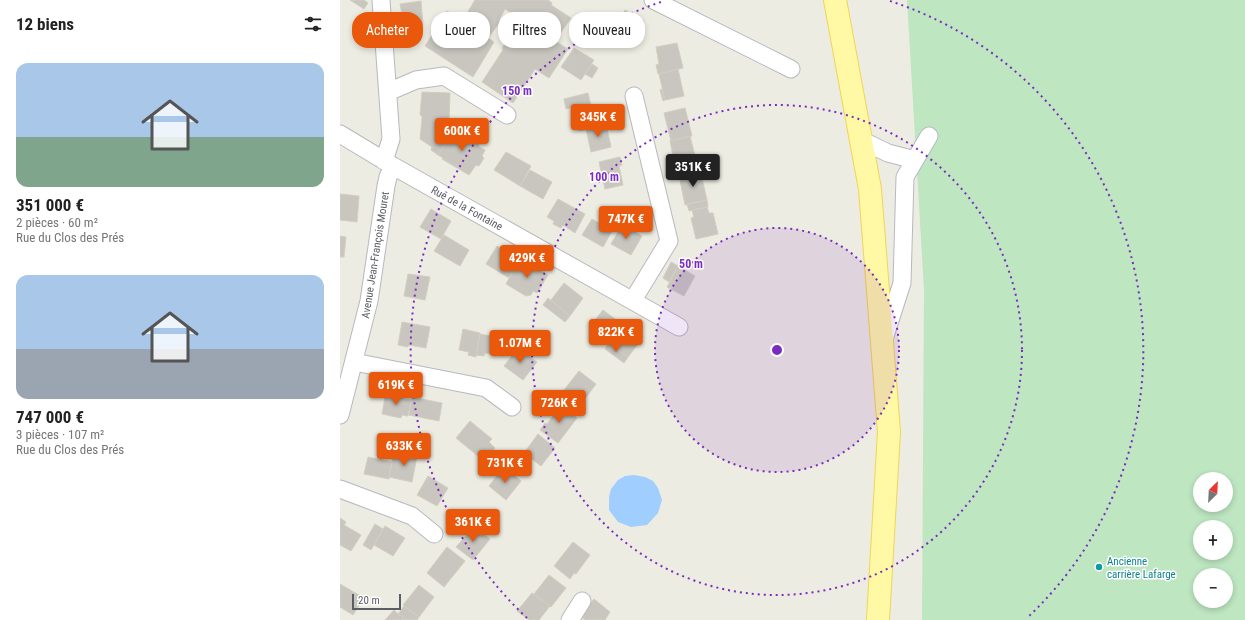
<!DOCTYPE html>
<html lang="fr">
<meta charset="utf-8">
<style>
body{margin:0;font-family:"Roboto Condensed",sans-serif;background:#f6f6f6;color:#222;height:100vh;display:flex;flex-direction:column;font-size:15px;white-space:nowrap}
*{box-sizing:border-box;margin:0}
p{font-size:13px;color:#767676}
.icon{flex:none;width:22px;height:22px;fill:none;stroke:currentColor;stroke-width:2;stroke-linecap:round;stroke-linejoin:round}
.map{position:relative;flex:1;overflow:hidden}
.sheet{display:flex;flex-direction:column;background:#fff;width:340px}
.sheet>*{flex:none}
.banner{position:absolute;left:12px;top:12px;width:380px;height:36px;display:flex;gap:8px}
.needle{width:26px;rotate:24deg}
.buttons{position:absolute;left:853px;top:472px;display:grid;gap:8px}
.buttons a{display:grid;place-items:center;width:40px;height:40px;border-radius:50%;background:#fff;box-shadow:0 2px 6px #0003;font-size:20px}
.scale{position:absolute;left:12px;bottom:10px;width:49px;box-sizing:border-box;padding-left:4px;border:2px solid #5a5d63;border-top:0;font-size:11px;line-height:14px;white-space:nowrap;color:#5a5d63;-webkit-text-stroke:3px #fff;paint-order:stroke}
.price{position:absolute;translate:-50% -34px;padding:0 9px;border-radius:4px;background:#ea580c;color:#fff;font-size:13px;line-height:26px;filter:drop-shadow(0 1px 2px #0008)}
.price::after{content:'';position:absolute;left:50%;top:24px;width:12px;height:9px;margin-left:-6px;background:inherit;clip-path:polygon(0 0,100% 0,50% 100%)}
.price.on{background:#222;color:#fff}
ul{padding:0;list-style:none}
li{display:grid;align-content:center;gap:8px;height:212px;padding:0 16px}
li span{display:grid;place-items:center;height:124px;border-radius:12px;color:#555}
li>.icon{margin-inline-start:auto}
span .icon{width:72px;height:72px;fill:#fffc;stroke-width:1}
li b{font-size:17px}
h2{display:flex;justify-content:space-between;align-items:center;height:48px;padding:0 16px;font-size:17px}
.pill{padding:0 14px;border-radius:16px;background:#fff;box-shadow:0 2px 6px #0003;font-size:14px;line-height:36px}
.pill.on{background:#ea580c;color:#fff}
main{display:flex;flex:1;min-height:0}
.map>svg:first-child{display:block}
</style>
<main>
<section class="sheet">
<h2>12 biens<svg class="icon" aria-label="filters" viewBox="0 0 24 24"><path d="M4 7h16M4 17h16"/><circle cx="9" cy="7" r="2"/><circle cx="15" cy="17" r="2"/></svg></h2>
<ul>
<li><span style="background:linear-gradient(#a9c7e8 60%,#7fa58c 0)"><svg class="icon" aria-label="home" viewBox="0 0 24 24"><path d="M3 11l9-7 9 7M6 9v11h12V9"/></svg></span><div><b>351 000 €</b><p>2 pièces · 60 m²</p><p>Rue du Clos des Prés</p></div></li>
<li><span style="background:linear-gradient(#a9c7e8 60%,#9aa5b1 0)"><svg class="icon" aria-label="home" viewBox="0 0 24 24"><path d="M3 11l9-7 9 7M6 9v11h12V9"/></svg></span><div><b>747 000 €</b><p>3 pièces · 107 m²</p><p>Rue du Clos des Prés</p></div></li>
</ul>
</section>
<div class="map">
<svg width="905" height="620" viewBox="0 0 905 620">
<rect width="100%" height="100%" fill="#edece2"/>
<!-- green -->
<path fill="#bde6c1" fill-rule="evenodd" d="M567,0H905V620H582L584,290ZM860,479H886V505H860ZM860,527H886V553H860ZM860,575H886V601H860Z"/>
<!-- water -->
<path fill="#a0ceff" d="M294,475L305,477L313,481L318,488L322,500L318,513L307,525L291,527L278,522L269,510V497L271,489L278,480L285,476Z"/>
<!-- building -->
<path fill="#c8c6bf" stroke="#d2cec0" d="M10,0H24L28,3L24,9Z
M135,0H208L212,3L211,5L231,18L215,41L228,49L209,78L195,69L173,103L142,82L163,50L162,48L180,22L176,19L177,17L165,9L159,20L160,22L142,46L116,31Z
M81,1L83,25L67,27L66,19L63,20L60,4Z
M285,10L304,21L292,41L283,36L285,34L275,28Z
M107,11L122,21L116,31L142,46L147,37L154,42L133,77L85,46Z
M337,43L343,68L318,74L316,65L319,64L316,47Z
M234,48L254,60L241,80L221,67Z
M252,64L258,68L252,78L245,74Z
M338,69L344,96L325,100L319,74Z
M322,89L325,100L323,101L320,90Z
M82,92L110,93L109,123L116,128L98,155L91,150L92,147L80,139L82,119V116L80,115Z
M248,93L256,127L239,131L233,107L226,109L224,99Z
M345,108L352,136L331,141L324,113Z
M266,124L271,147L251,152L246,129Z
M116,128L140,143L138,146L145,150L142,156L144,158L139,166L136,165L129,175L102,159L103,158L98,155Z
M350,136L357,164L336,170L330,141Z
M166,152L191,166L180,186L154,170Z
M280,157L282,165L279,166L283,185L265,189L259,162Z
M190,170L212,182L203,199L180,186Z
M360,170L367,200L345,205L339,175Z
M0,194L19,196L17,222L0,220Z
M218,199L245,214L235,233L223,225L221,228L213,224L214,221L207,217Z
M367,200L368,207L349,211L347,204Z
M367,207L369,213H373L378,234L356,239L351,218L354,217L352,210Z
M91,209L111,221L101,239L80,227Z
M252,219L272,231L263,247L242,235Z
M282,225L302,236L291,255L271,244Z
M104,235L129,250L120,266L94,251Z
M0,236L6,237L4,257H0Z
M157,246L180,259L169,278L146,264Z
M180,259L208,275L197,293L193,291L191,295L186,296L166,284Z
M331,262L338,266L329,282L323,278Z
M338,266L355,276L344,296L327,287Z
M68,274L90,277L85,300L64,296Z
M224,283L243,298L230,316L211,300Z
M208,298L230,316L225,322L203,305Z
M263,310L283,325L272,340L252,324Z
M62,322L90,327L86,348L69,345L68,347L58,345Z
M283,325L301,340L288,357L269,343Z
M123,329L140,333L136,357L128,355L129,352L119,350Z
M140,334L167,339L163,356L145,353L144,356L136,355Z
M269,343L288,357L284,363L265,349Z
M178,348L197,362L183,380L164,366Z
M239,371L256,384L242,403L224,390Z
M46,392L65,396L64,399L71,400L68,416L62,415L61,418L42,414Z
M72,397L102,403L99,421L69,415Z
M221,405L237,418L218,443L200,430L205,423L207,424Z
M130,421L152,439L149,442L155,448L144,461L116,438Z
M198,434L215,448L201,466L184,453Z
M65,451L76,453L77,456L72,482L49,477L53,456L63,458Z
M28,457L52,462L49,479L24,474Z
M164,467L181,481L166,500L149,486Z
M88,476L108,488L97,506L77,495Z
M0,518L6,522L4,525L21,535L11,551L0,545Z
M35,524L43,529L31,550L23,545Z
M45,526L65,538L53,556L34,545Z
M134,527L150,539L133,560L116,547Z
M233,542L250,555L236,574L234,573L230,579L214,566Z
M107,547L125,561L104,587L87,573Z
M209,575L226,588L211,607L194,594Z
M0,584L24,598L13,615L0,607Z
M79,585L94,597L79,617L63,605Z
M192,593L210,606L199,620H189L177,611Z
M254,599L270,612L265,620H245L240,616Z
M64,606L79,617L77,620H67L58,614Z
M54,610L58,614L67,620H45Z"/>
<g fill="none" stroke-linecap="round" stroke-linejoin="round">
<!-- minor casing -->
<g stroke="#b7b9bf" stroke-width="19">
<path id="minor" d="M41,0L51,139L44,161
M313,0L451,69
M48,92L76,80L104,76L167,115
M0,134L53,166L339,327
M521,140L548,153L575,160
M293,300L329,241L294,96
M544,339L562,283L565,177L589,136
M14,362L146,388L172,407
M0,415L29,301L46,186L48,177L53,166
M0,489L72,516L94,534
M230,620L242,601"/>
</g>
<!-- major casing -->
<g stroke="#f3d455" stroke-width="24">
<path id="major" d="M495,0L530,189L549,432L538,620"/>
</g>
<!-- minor -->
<use href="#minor" stroke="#fff" stroke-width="17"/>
<!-- major -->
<use href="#major" stroke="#fff8a5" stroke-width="22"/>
</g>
<!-- distance rings -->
<circle cx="437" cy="350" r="122" fill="#7b2cbf" fill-opacity=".12"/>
<g fill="none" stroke="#7b2cbf" stroke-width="2" stroke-dasharray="2 4">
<circle cx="437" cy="350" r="122"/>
<circle cx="437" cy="350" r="245"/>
<path d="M187 618A367 367 0 0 1 324 1M550 1A367 367 0 0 1 687 618"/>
</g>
<!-- markers -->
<circle fill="#0f9aa8" stroke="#fff" stroke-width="1.5" cx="759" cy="567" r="4"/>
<g text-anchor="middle" stroke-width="3" stroke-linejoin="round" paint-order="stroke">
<!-- street labels -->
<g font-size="11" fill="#5a5d63" stroke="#fff">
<text transform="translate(127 208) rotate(29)" y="4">Rue de la Fontaine</text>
<text transform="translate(35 255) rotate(-81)" y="4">Avenue Jean-François Mouret</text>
</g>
<!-- culture labels -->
<g font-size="11" fill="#0d838f" stroke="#fff" text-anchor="start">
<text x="767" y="565">Ancienne<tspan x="767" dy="13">carrière Lafarge</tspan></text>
</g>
</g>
<circle cx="437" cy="350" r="6" fill="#7b2cbf" stroke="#fff" stroke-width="2"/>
<g font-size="12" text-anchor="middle" font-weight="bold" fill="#7b2cbf" stroke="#fff" stroke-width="3" stroke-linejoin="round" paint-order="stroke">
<text x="177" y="95">150 m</text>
<text x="264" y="181">100 m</text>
<text x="351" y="268">50 m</text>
</g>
</svg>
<div class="buttons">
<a><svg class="needle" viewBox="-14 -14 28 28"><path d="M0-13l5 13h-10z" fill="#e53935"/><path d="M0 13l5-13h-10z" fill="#767676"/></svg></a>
<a>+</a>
<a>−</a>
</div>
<div class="scale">20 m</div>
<b class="price" style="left:258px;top:138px">345K €</b>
<b class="price" style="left:122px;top:152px">600K €</b>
<b class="price on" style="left:353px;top:188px">351K €</b>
<b class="price" style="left:286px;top:240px">747K €</b>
<b class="price" style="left:187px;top:279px">429K €</b>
<b class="price" style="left:276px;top:353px">822K €</b>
<b class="price" style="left:180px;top:364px">1.07M €</b>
<b class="price" style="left:56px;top:406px">619K €</b>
<b class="price" style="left:219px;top:424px">726K €</b>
<b class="price" style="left:64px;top:467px">633K €</b>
<b class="price" style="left:165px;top:484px">731K €</b>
<b class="price" style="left:133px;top:543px">361K €</b>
<div class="banner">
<a class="pill on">Acheter</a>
<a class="pill">Louer</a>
<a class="pill">Filtres</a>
<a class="pill">Nouveau</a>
</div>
</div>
</main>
